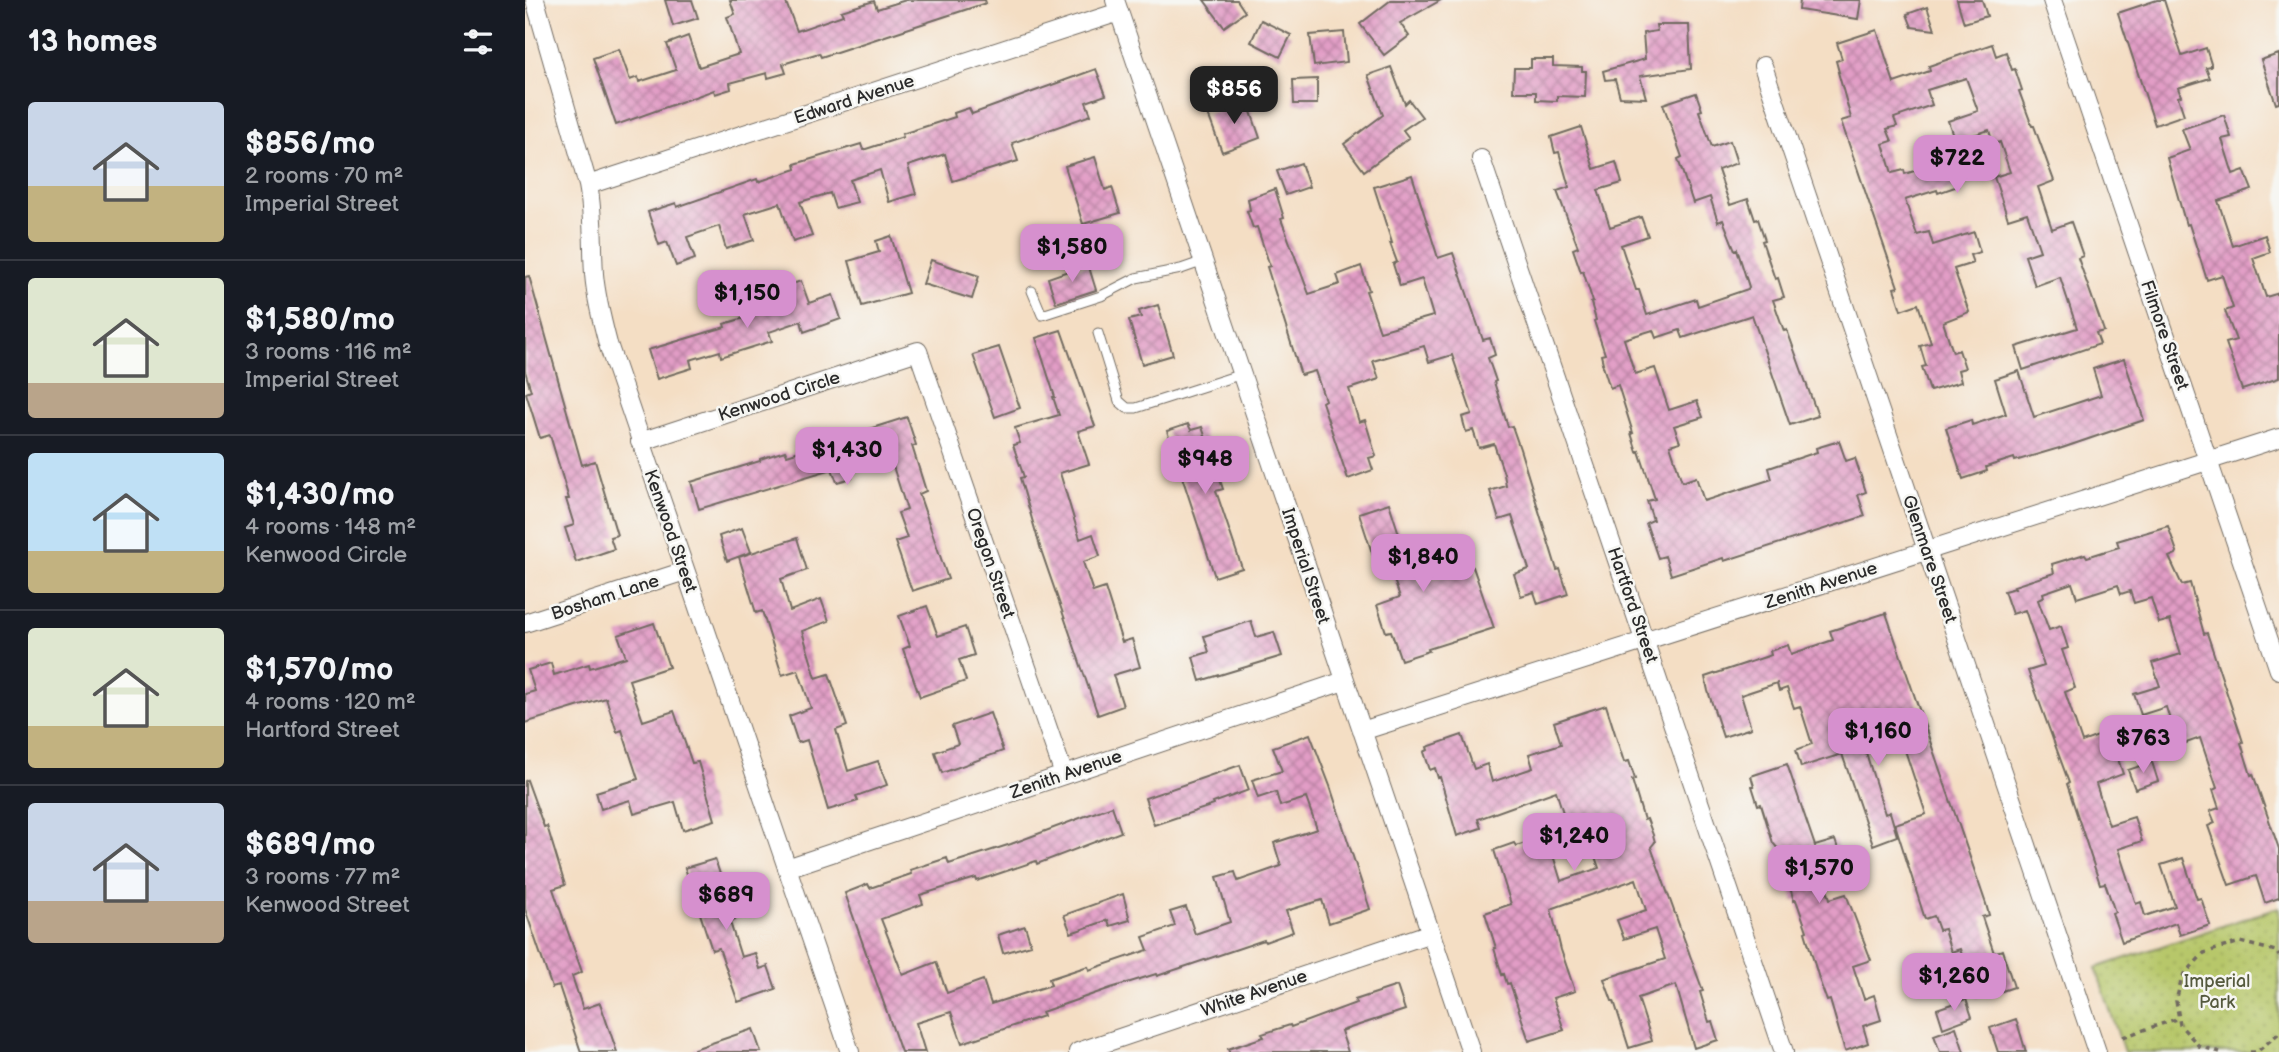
<!DOCTYPE html>
<meta charset="utf-8">
<style>
body{margin:0;font-family:"Balsamiq Sans",sans-serif;background:#242831;color:#f1f3f6;height:100vh;display:flex;flex-direction:column;font-size:26px;white-space:nowrap}
*{box-sizing:border-box;margin:0}
p{font-size:23px;color:#9ea1a6}
.icon{flex:none;width:38px;height:38px;fill:none;stroke:currentColor;stroke-width:2;stroke-linecap:round;stroke-linejoin:round}
.map{position:relative;flex:1;overflow:hidden}
.panel{display:flex;flex-direction:column;background:#171b24;width:525px}
.panel>*{flex:none}
.price{position:absolute;translate:-50% -60px;padding:0 16px;border-radius:14px;background:#d690ce;color:#111;font-size:23px;line-height:46px;filter:drop-shadow(0 2px 4px #0008)}
.price::after{content:'';position:absolute;left:50%;top:42px;width:21px;height:16px;margin-left:-10px;background:inherit;clip-path:polygon(0 0,100% 0,50% 100%)}
.price.on{background:#222;color:#fff}
ul{padding:0;list-style:none}
li{display:flex;align-items:center;gap:21px;height:175px;padding:0 28px}
li+li{border-top:2px solid #363941}
li span{display:grid;place-items:center;flex:none;width:196px;height:140px;border-radius:7px;color:#555}
li>.icon{margin-inline-start:auto}
span .icon{width:84px;height:84px;fill:#fffc;stroke-width:1}
li b{font-size:30px}
h2{display:flex;justify-content:space-between;align-items:center;height:84px;padding:0 28px;font-size:30px}
main{display:flex;flex:1;min-height:0}
.map>svg:first-child{display:block}
</style>
<main>
<section class="panel">
<h2>13 homes<svg class="icon" aria-label="filters" viewBox="0 0 24 24"><path d="M4 7h16M4 17h16"/><circle cx="9" cy="7" r="2"/><circle cx="15" cy="17" r="2"/></svg></h2>
<ul>
<li><span style="background:linear-gradient(#c9d6e8 60%,#c2b280 0)"><svg class="icon" aria-label="home" viewBox="0 0 24 24"><path d="M3 11l9-7 9 7M6 9v11h12V9"/></svg></span><div><b>$856/mo</b><p>2 rooms · 70 m²</p><p>Imperial Street</p></div></li>
<li><span style="background:linear-gradient(#dfe7d0 75%,#b9a48a 0)"><svg class="icon" aria-label="home" viewBox="0 0 24 24"><path d="M3 11l9-7 9 7M6 9v11h12V9"/></svg></span><div><b>$1,580/mo</b><p>3 rooms · 116 m²</p><p>Imperial Street</p></div></li>
<li><span style="background:linear-gradient(#bfe0f5 70%,#c2b280 0)"><svg class="icon" aria-label="home" viewBox="0 0 24 24"><path d="M3 11l9-7 9 7M6 9v11h12V9"/></svg></span><div><b>$1,430/mo</b><p>4 rooms · 148 m²</p><p>Kenwood Circle</p></div></li>
<li><span style="background:linear-gradient(#dfe7d0 70%,#c2b280 0)"><svg class="icon" aria-label="home" viewBox="0 0 24 24"><path d="M3 11l9-7 9 7M6 9v11h12V9"/></svg></span><div><b>$1,570/mo</b><p>4 rooms · 120 m²</p><p>Hartford Street</p></div></li>
<li><span style="background:linear-gradient(#c9d6e8 70%,#b9a48a 0)"><svg class="icon" aria-label="home" viewBox="0 0 24 24"><path d="M3 11l9-7 9 7M6 9v11h12V9"/></svg></span><div><b>$689/mo</b><p>3 rooms · 77 m²</p><p>Kenwood Street</p></div></li>
</ul>
</section>
<div class="map">
<svg width="1754" height="1052" viewBox="0 0 1754 1052">
<defs>
<pattern id="grass-dots" width="8" height="8" patternUnits="userSpaceOnUse" patternTransform="scale(1.75)"><rect width="8" height="8" fill="#b7c76a"/><path d="M2 2h.1M6 6h.1" fill="none" stroke="#9eab5c" stroke-width="1.8" stroke-linecap="round"/></pattern>
<pattern id="building-cross-hatch" width="8" height="8" patternUnits="userSpaceOnUse" patternTransform="scale(1.75)"><rect width="8" height="8" fill="#e29dc6"/><path d="M0 0l8 8M0 8l8-8" fill="none" stroke="#b780a1"/></pattern>
</defs>
<rect width="100%" height="100%" fill="#f6f6f2"/>
<filter id="ink" filterUnits="userSpaceOnUse"><feTurbulence type="fractalNoise" baseFrequency=".0143" numOctaves="2"/><feDisplacementMap in="SourceGraphic" scale="14" xChannelSelector="R" yChannelSelector="G"/><feConvolveMatrix kernelMatrix="1 2 1 2 8 2 1 2 1" color-interpolation-filters="sRGB"/></filter>
<filter id="wash" filterUnits="userSpaceOnUse"><feTurbulence type="fractalNoise" baseFrequency=".00686" numOctaves="4" result="noise"/><feDisplacementMap in="SourceGraphic" scale="28" xChannelSelector="R" yChannelSelector="G"/><feGaussianBlur stdDeviation="1.57" result="paint"/><feColorMatrix in="noise" values="0 0 0 0 0 0 0 0 0 0 0 0 0 0 0 0 0 1.4 0 .05"/><feComposite in="paint" operator="in"/></filter>
<g filter="url(#wash)">
<rect width="100%" height="100%" fill="#f4dec4"/>
<!-- grass -->
<path fill="url(#grass-dots)" stroke="#71794a" stroke-width="2" d="M1754,907V1052H1599L1571,968Z"/>
<g id="blocks">
<!-- building -->
<path fill="url(#building-cross-hatch)" d="M140,0H167L173,18L148,26Z
M205,0H260L272,31L318,15L316,11L349,1L352,9L381,0H460L461,3L296,57L294,53L258,64L261,73L243,78L242,73L205,83L206,89L190,94L189,90L91,125L68,58L94,49L105,80L113,77L114,82L151,70L142,44L163,36L174,67L214,54L202,17L210,14Z
M679,0H712L720,12L699,27Z
M866,0H916L875,23L884,36L859,55L835,24Z
M1275,0H1336L1333,19L1274,10Z
M1432,0H1457L1462,16L1439,23Z
M1632,0H1639L1657,56L1681,48L1686,64V67L1681,68L1685,78L1653,88L1656,96L1653,97L1659,115L1630,125L1593,13Z
M1402,7L1410,30L1387,27L1382,14Z
M736,20L766,35L755,57L726,42Z
M1131,25H1164L1166,69L1115,76L1121,98L1095,97L1090,79L1080,80L1078,71L1120,59L1118,33L1132,31Z
M1352,30L1369,83L1405,71L1404,66L1467,44L1471,56L1481,52L1487,70L1490,69L1497,90L1494,91L1507,126H1509L1529,181L1513,187L1527,229L1546,222L1558,256L1553,258L1579,331L1571,333L1575,344L1498,370L1491,347L1552,328L1535,277L1510,286L1500,256L1515,251L1502,213L1483,219L1469,177L1485,172L1475,142L1468,144L1464,130L1430,141L1423,121L1453,111L1441,78L1402,90L1407,105L1369,118L1372,126L1362,129L1367,141L1358,144L1367,173L1379,170L1380,174L1424,160L1433,186L1413,193L1412,190L1380,200L1392,235L1404,232L1408,245L1449,232L1455,252L1445,255L1448,263L1429,269L1444,312L1418,322L1428,352L1434,350L1440,368L1433,370L1436,382L1405,391L1397,367L1401,366L1395,346L1406,343L1393,304L1376,310L1369,288L1373,287L1316,121L1326,118L1313,72H1314L1311,61L1317,59L1312,43Z
M819,32L822,62L789,66L785,35Z
M1754,54V103L1751,104L1736,60Z
M1006,59H1028V66L1057,67V71H1061L1060,97L1032,96V101L1011,100V92H988L989,68H1006Z
M866,67L880,104L884,100L897,117L878,130L884,138L839,171L819,144L858,115L843,75Z
M571,69L581,95L561,102L566,115L487,143L493,161L428,181L420,154L383,166L391,194L364,202L355,170L325,180L332,202L310,208L305,193L275,202L287,236L268,242L255,203L220,214L229,240L201,249L194,226L162,237L170,259L151,266L142,242L134,245L123,212L151,203L152,207L232,179L233,182L271,169L270,164L336,144L338,150L378,137L377,134L430,117L429,113L444,108L447,114Z
M792,79V104H769L768,80Z
M1171,93L1177,110L1174,111L1187,147L1205,141L1212,163L1193,170L1205,205L1223,199L1230,220L1233,219L1240,240L1237,241L1250,279L1253,278L1259,297L1248,300L1259,331L1262,330L1293,416L1265,425L1227,315L1158,338L1155,330L1131,338L1128,330L1099,339L1110,374L1130,368L1144,410L1172,401L1178,417L1149,426L1155,442L1145,445L1157,482L1171,477L1179,501L1247,479L1244,468L1292,452L1291,448L1314,441L1321,461L1330,458L1341,492L1333,495L1340,516L1199,561L1198,558L1146,575L1140,556L1133,558L1121,523L1128,520L1122,501L1130,499L1114,451L1112,452L1106,433H1108L1093,385L1085,388L1077,363H1078L1076,355L1080,354L1069,321L1071,320L1066,303L1068,302L1058,271L1056,272L1048,249L1053,247L1032,191L1044,187L1034,152L1030,153L1026,137L1056,127L1069,169L1091,162L1097,183L1073,190L1085,227L1116,217L1123,236L1096,245L1111,290H1114L1122,315L1171,299L1173,306L1223,289L1224,287L1212,249L1210,250L1198,220L1193,222L1185,197L1168,203L1153,159L1157,157L1138,104Z
M722,100L735,138L697,152L683,114Z
M1699,115L1706,137L1697,139L1708,174L1719,170L1727,190L1693,201L1708,246L1740,235L1745,252L1728,258L1741,297L1754,293V378L1717,390L1701,343L1711,340L1700,311L1708,308L1697,275L1682,280L1664,224L1661,225L1642,158L1665,150L1657,129Z
M570,157L580,190L587,187L595,213L558,224L540,166Z
M776,163L784,187L761,195L752,171Z
M887,175L913,258L928,253L958,340L965,338L970,355L963,358L971,381L969,382L983,427L987,426L995,449L1032,570L1035,569L1043,594L1013,604L1009,592L996,596L989,574L1004,569L987,516L974,520L965,491L981,486L979,474L969,444L954,448L948,430L941,432L937,417L947,414L927,355L904,362L899,346L848,361L854,379L824,389L834,422L840,420L851,456L844,458L848,470L823,479L797,402L800,400L790,371L776,375L742,267L745,266L732,227L728,228L722,211L725,210L723,199L750,189L759,218L756,219L784,294L815,284L812,275L836,266L844,290L841,291L855,331L908,316L897,279L875,286L868,264L872,262L865,243H867L849,187Z
M366,236L383,293L337,306L324,261L354,252L351,241Z
M406,260L454,276L447,299L398,284Z
M563,264L571,290L531,303L523,278Z
M4,276L57,465L70,461L92,535L85,537L89,549L51,562L40,528L49,525L41,499H44L25,435L15,438L1,393L6,391L0,371V277Z
M276,281L284,303L308,295L316,319L279,332L276,321L244,332L247,341L196,357L195,351L165,360L167,368L132,379L123,350L200,327L199,324L250,309L244,292Z
M633,305L648,355L617,364L604,320L616,317L614,311Z
M536,330L570,426L553,431L564,464L535,473L555,539L568,534L575,556L558,562L568,592L580,588L597,642L607,639L615,667L588,675L598,706L573,715L516,550L495,478L499,477L488,445L495,443L490,428L534,415L528,397H530L511,338Z
M474,347L495,408L470,417L448,355Z
M1599,359L1619,420L1534,449V448L1490,461L1489,458L1461,467L1462,471L1438,479L1421,428L1446,420L1447,425L1481,414L1470,379L1494,371L1509,417L1576,395L1568,369Z
M382,417L391,445L387,446L401,491L394,494L423,579L387,591L370,542L382,538L373,513L382,510L364,454L324,469L327,478L312,482L307,469L174,509L166,482L235,461V459L260,451L262,455Z
M663,424L666,430L677,427L698,489L691,491L717,568L690,577L642,431Z
M864,503L875,537L878,536L894,583L948,567L969,628L903,649L904,651L876,660L866,631L861,632L852,605L875,597L860,555L849,559L834,513Z
M1643,526L1652,552L1651,554L1644,557L1657,585L1665,583L1679,634L1682,633L1718,742L1716,743L1726,775L1728,774L1754,849V898L1740,903L1731,876L1704,885L1683,826L1690,823L1685,811L1694,808L1688,790L1692,788L1675,738L1653,746L1641,707L1616,715L1609,694L1635,686L1627,663L1656,654L1645,620L1634,623L1626,598L1609,603L1605,591L1596,594L1593,585L1552,598L1547,583L1518,593L1519,597L1513,600L1524,630L1536,626L1543,648L1537,650L1550,688L1540,692L1557,742L1584,732L1598,774L1571,784L1584,825L1609,817L1617,841L1593,849L1611,904L1616,902L1620,916L1650,906L1636,865L1658,858L1672,899L1676,898L1685,925L1655,935L1651,923L1597,942L1587,913L1590,912L1580,883L1575,884L1542,784L1544,783L1503,671L1519,666L1500,610L1487,614L1479,591L1490,588L1489,586L1529,573L1527,564L1560,554L1562,557L1594,547L1592,541Z
M217,528L226,552L202,561L194,536Z
M272,538L282,570L256,579L265,611L296,599L304,621L277,631L291,678L304,674L322,726L311,730L323,771L353,761L362,785L331,796L333,801L303,810L282,740L273,743L264,716L286,708L273,670L257,675L237,611L231,613L214,557Z
M402,606L413,636L440,627L449,655L434,660L441,681L395,697L378,649L385,646L374,616Z
M1361,613L1461,904L1464,915L1457,917L1469,953L1477,950L1489,987L1474,992V990L1451,998L1435,949L1426,952L1419,929L1414,930L1409,916L1400,919L1370,824L1401,814L1374,732L1338,743L1360,814L1365,812L1372,836L1348,845L1317,754L1276,767L1271,750L1287,744L1275,706L1269,708L1262,688L1254,691L1252,683L1216,695L1226,728L1198,737L1183,691L1180,677L1246,655L1245,651L1263,645L1266,654L1308,640L1305,631Z
M726,621L731,637L749,632L757,656L675,681L668,657L684,652L679,636Z
M129,623L144,667L104,680L118,721L149,711L167,763L173,762L190,820L158,830L150,802L109,814L105,800L76,809L71,792L113,779L97,730L92,732L81,698L0,723V694L10,691L3,670L26,663L29,675L64,664L65,668L101,657L93,635Z
M1081,705L1099,762L1104,761L1110,779L1107,780L1119,820L1122,819L1128,835L1130,842L1126,847L1171,972L1178,991L1175,992L1184,1022L1187,1021L1193,1040L1169,1048L1151,985L1113,998L1127,1041L1104,1048L1089,1001H1087L1079,979L1140,959L1130,929L1099,939L1092,920L1121,910L1111,879L1026,909L1036,950L1050,991L1028,998L1039,1030L1004,1041L985,983L982,984L979,974L977,975L969,948H971L960,913L986,904L969,850L989,843L991,846L1022,836L1036,881L1074,868L1062,834L1031,844L1026,829L1041,822L1031,791L953,819L956,828L932,836L915,777L913,778L910,768L905,770L899,752L903,750L902,747L937,735L949,769L962,764L967,782L1008,768L1004,754L1036,744L1029,722Z
M465,713L478,751L417,773L410,752L433,744L427,726Z
M785,734L805,786L845,909L804,923L797,900L761,911L768,932L740,942L739,940L632,976L631,974L586,988L517,1012L518,1016L437,1043L426,1012L391,1023L400,1052H376L320,893L343,884L345,888L386,874L385,870L422,858L424,864L486,844L587,806L596,832L512,864L511,861L452,881L451,878L395,895L398,904L356,919L378,975L411,962L422,993L458,980L466,1004L526,985L524,979L563,966L564,970L623,950L618,937L650,926L645,912L661,907L670,934L705,922L692,877L710,872L713,881L756,866L749,843L792,829L781,798L755,806L751,792L733,798L727,780L757,771L748,747Z
M1627,762L1633,781L1610,789L1603,770Z
M1262,764L1290,846L1310,840L1318,863L1296,870L1305,899L1321,894L1346,960L1328,966L1339,999L1349,995L1356,1020L1338,1026L1343,1043L1320,1051L1305,1000L1302,1001L1295,982L1280,932L1282,931L1271,900L1269,901L1254,850L1248,843L1236,804L1233,805L1227,786H1229L1226,776Z
M715,765L724,790L688,803L689,805L629,825L620,798Z
M2,780L19,827L22,826L40,885L28,889L57,972L47,976L58,1009L75,1003L92,1052H56L34,986L27,988L0,909V781Z
M190,859L210,920L205,922L216,957L230,953L235,969L243,966L251,989L213,1002L194,948L187,950L160,868Z
M598,894L605,920L585,926L583,920L546,933L539,915Z
M500,926L506,945L478,953L473,935Z
M872,986L880,1010L816,1031L823,1052H704L703,1049L739,1037L737,1034L765,1025L766,1027L831,1003L830,1000Z
M1441,999L1447,1017L1418,1028L1412,1009Z
M1491,1019L1501,1052H1473L1465,1028Z
M1431,1027L1439,1052H1415L1409,1035Z
M228,1029L236,1052H169V1049Z"/>
</g>
</g>
<g filter="url(#ink)">
<use href="#blocks" fill-opacity="0" stroke="#716a61" stroke-width="2"/>
<g fill="none" stroke-linecap="round" stroke-linejoin="round">
<!-- lane casing -->
<g stroke="#716a61" stroke-width="11">
<path id="lane" d="M507,291L517,315L576,296L611,278L656,269L679,261
M573,333L594,401L602,408H611L717,374"/>
</g>
<!-- street casing -->
<g stroke="#716a61" stroke-width="20">
<path id="street" d="M10,0L63,185C69,216 67,243 69,274C71,298 77,321 83,344L325,1052
M590,0L946,1052
M1527,0L1754,670
M1238,66L1572,1052
M956,159L1259,1052
M63,185L594,12
M115,442L393,351L539,775
M0,623L160,571
M837,731L1754,438
M262,868L819,681
M553,1052L906,933"/>
</g>
<!-- path -->
<path stroke="#716a61" stroke-width="3.5" stroke-dasharray="5 5" stroke-linecap="butt" d="M1598,1037L1654,1018
M1695,1052L1674,1046L1655,1025L1651,1001L1657,977L1679,953L1715,942L1751,951L1754,956
M1725,1052H1732L1754,1033"/>
<!-- lane -->
<use href="#lane" stroke="#fff" stroke-width="9"/>
<!-- street -->
<use href="#street" stroke="#fff" stroke-width="18"/>
</g>
</g>
<g text-anchor="middle" stroke-width="5" stroke-linejoin="round" paint-order="stroke">
<!-- street labels -->
<g font-size="18" fill="#2b2b2b" stroke="#f6f6f2">
<text transform="translate(329 99) rotate(-18)" y="6">Edward Avenue</text>
<text transform="translate(1640 335) rotate(71)" y="6">Filmore Street</text>
<text transform="translate(254 396) rotate(-18)" y="6">Kenwood Circle</text>
<text transform="translate(146 531) rotate(71)" y="6">Kenwood Street</text>
<text transform="translate(1405 559) rotate(71)" y="6">Glenmare Street</text>
<text transform="translate(466 563) rotate(71)" y="6">Oregon Street</text>
<text transform="translate(781 566) rotate(72)" y="6">Imperial Street</text>
<text transform="translate(1296 585) rotate(-18)" y="6">Zenith Avenue</text>
<text transform="translate(80 597) rotate(-18)" y="6">Bosham Lane</text>
<text transform="translate(1108 605) rotate(71)" y="6">Hartford Street</text>
<text transform="translate(541 774) rotate(-19)" y="6">Zenith Avenue</text>
<text transform="translate(729 993) rotate(-19)" y="6">White Avenue</text>
</g>
<!-- park labels -->
<g font-size="18" fill="#555a3e" stroke="#f6f6f2">
<text x="1692" y="987">Imperial<tspan x="1692" dy="21">Park</tspan></text>
</g>
</g>
</svg>
<b class="price on" style="left:709px;top:126px">$856</b>
<b class="price" style="left:1432px;top:195px">$722</b>
<b class="price" style="left:547px;top:284px">$1,580</b>
<b class="price" style="left:222px;top:330px">$1,150</b>
<b class="price" style="left:322px;top:487px">$1,430</b>
<b class="price" style="left:680px;top:496px">$948</b>
<b class="price" style="left:898px;top:594px">$1,840</b>
<b class="price" style="left:1353px;top:768px">$1,160</b>
<b class="price" style="left:1618px;top:775px">$763</b>
<b class="price" style="left:1049px;top:873px">$1,240</b>
<b class="price" style="left:1294px;top:905px">$1,570</b>
<b class="price" style="left:201px;top:932px">$689</b>
<b class="price" style="left:1429px;top:1013px">$1,260</b>
</div>
</main>
